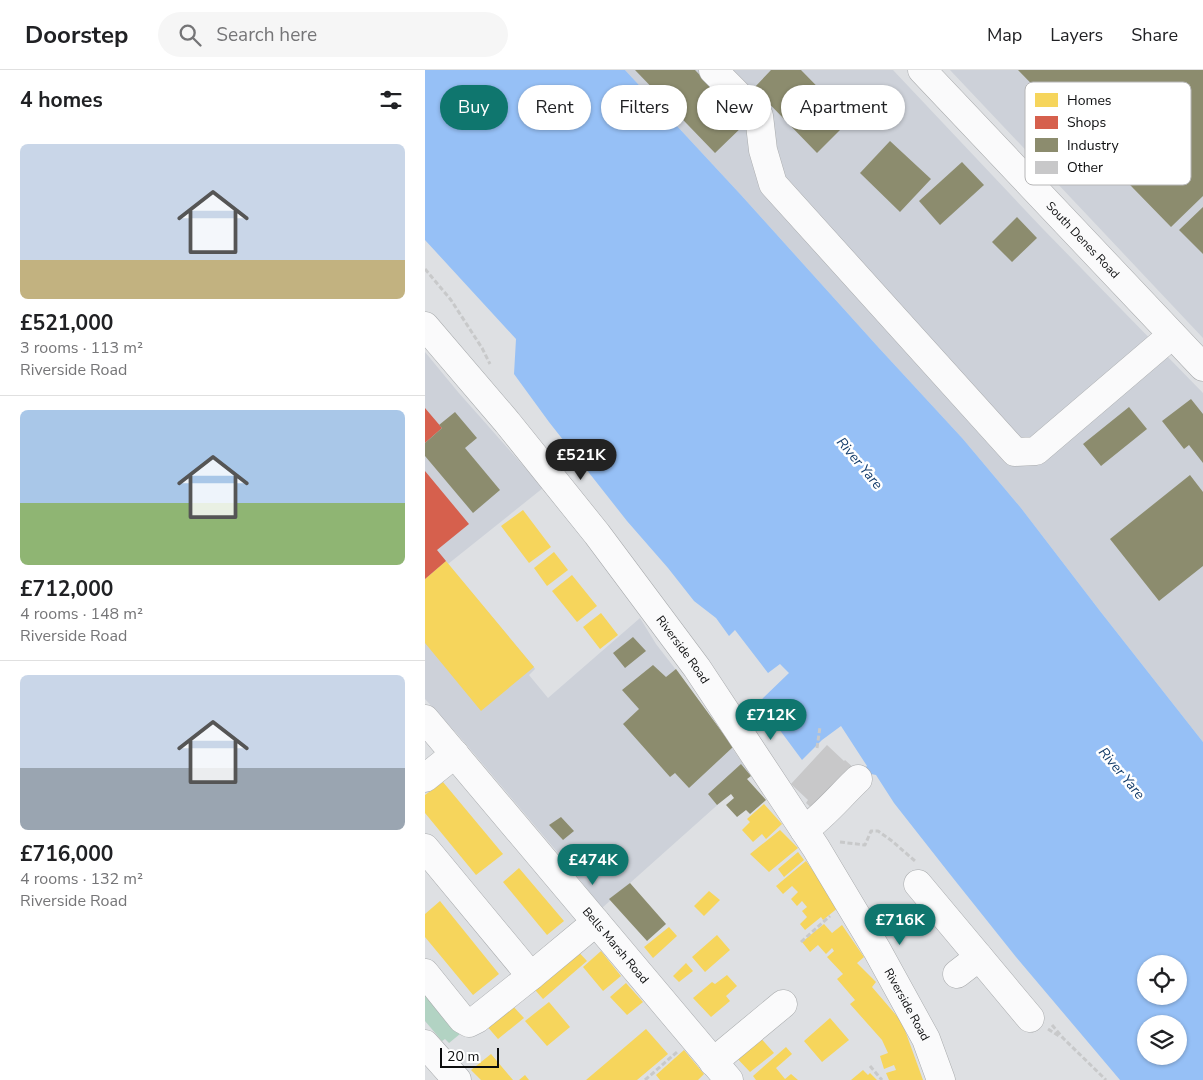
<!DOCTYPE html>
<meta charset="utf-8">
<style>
body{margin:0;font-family:"Nunito Sans",sans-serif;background:#f6f6f6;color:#202124;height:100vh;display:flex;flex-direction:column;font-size:19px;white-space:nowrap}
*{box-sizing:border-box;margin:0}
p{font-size:16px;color:#757577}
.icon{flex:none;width:28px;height:28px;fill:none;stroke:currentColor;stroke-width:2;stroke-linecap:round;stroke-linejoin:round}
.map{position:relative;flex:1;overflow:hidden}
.side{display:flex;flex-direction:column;background:#fff;width:425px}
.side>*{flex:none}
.guide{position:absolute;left:15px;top:15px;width:475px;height:45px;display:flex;gap:10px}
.buttons{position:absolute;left:712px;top:885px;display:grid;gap:10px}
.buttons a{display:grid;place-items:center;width:50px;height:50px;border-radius:50%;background:#fff;box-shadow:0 1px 4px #0004;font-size:25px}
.scale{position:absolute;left:15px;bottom:12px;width:59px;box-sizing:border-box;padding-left:5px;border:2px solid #0c0d0e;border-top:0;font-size:14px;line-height:18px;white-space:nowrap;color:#0c0d0e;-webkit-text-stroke:4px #fff;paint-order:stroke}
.price{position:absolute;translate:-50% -42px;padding:0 11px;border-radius:18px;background:#0f766e;color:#fff;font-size:16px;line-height:32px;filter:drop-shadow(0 1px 2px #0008)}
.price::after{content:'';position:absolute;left:50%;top:30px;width:15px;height:11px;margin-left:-8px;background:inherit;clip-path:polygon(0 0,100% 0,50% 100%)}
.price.selected{background:#222;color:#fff}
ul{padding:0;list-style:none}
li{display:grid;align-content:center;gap:10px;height:265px;padding:0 20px}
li+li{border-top:1px solid #e0e0e0}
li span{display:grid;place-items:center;height:155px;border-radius:8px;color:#555}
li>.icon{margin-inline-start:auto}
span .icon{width:90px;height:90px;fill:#fffc;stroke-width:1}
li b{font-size:21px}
h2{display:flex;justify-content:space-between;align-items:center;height:60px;padding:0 20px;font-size:21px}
.chip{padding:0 18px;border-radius:22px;background:#fff;box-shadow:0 1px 4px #0004;font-size:18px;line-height:45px}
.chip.selected{background:#0f766e;color:#fff}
header{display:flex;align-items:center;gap:30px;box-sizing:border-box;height:70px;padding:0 25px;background:#fff;border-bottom:1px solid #e0e0e0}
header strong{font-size:24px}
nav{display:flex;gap:28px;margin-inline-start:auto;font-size:18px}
.search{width:350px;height:45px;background:#f6f6f6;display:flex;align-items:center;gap:12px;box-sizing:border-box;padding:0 18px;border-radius:28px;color:#757577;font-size:19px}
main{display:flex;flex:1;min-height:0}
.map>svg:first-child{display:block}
</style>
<header>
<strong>Doorstep</strong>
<div class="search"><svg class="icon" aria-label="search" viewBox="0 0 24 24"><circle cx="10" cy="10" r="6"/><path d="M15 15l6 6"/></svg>Search here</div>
<nav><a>Map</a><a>Layers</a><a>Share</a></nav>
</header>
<main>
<section class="side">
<h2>4 homes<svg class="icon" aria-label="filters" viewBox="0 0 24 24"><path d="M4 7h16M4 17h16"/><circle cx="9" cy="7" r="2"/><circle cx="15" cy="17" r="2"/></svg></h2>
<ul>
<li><span style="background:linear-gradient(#c9d6e8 75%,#c2b280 0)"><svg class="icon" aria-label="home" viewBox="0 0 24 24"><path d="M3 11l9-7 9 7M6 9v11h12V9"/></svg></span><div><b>£521,000</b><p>3 rooms · 113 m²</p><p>Riverside Road</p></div></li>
<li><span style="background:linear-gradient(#a9c7e8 60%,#8fb573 0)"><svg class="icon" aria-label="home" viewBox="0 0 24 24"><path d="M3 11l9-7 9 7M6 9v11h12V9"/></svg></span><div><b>£712,000</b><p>4 rooms · 148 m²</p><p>Riverside Road</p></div></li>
<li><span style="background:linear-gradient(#c9d6e8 60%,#9aa5b1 0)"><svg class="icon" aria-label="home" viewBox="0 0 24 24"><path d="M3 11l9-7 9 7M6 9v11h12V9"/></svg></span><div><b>£716,000</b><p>4 rooms · 132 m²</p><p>Riverside Road</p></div></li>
</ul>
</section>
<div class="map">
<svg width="778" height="1010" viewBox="0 0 778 1010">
<rect width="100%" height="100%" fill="#dee0e3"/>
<!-- built -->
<path fill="#cdd1d9" d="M200,0H468L618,159L778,323V672L675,541L596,438L538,369L454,278L316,125Z
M525,0H778V268L664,147Z
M0,282L33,322L118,418L23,494L109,597L110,599L104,605L123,628L215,548L231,574L262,614L326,705L177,838L144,796L34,666L0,629Z"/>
<!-- green -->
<path fill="#b2d3c3" d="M0,909L41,959L24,973L20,969L17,971L0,951Z"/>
<!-- water -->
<path fill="#96c0f6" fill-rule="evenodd" d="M0,0H200L316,125L454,278L538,369L596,438L675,541L778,672V1010H695L591,887L524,803L469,733L451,705L446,704L425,723L417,718L442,696L416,656L397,670L377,690L334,632L364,603L355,594L343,603L310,560L304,566L291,548L269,531L243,498L202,451L124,352L89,304L91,269L0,170ZM721,894H754V926H721ZM721,954H754V986H721Z"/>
<!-- homes -->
<path fill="#f6d55c" d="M98,440L126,477L104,493L76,456Z
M129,482L143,500L122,516L109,498Z
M21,491L109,597L56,641L0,573V509Z
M147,505L172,536L152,552L127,521Z
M176,543L193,565L175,579L158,557Z
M18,712L78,784L51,805L0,743V725Z
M339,734L357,754L341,769L337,764L328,772L317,760L325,752L322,749Z
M355,760L373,778L344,802L325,784Z
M373,782L379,790L359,807L353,799Z
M381,791L414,837L398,850L396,847L380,860L375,854L382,847L377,841L382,837L377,831L372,836L366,829L373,822L367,816L358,824L351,816Z
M94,798L139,851L122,865L78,812Z
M284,821L295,830L279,846L269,836Z
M15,831L74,904L48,925L0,867V844Z
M399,854L407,863L417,855L439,887L432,893L451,912L447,917L477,952L498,1010H464L461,1003L471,1000L469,995L459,999L455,986L463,983L457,970L425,934L430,930L412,909L418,904L402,887L409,881L407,878L401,884L393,875L385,882L377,872Z
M244,857L252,866L228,888L219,877Z
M292,865L305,880L280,902L267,887Z
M148,876L162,891L118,929L104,913Z
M176,881L196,906L178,921L158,897Z
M261,893L268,901L254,912L248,906Z
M302,905L312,916L301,926L305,931L286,947L268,928L287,912L290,914Z
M201,913L218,932L202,945L185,927Z
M124,932L145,957L122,976L100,951Z
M85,933L99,948L73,969L61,955Z
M405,948L424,970L397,992L379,971Z
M221,959L243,984L212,1010H161Z
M332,964L349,983L325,1002L308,984Z
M361,977L367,984L351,998L360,1009L366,1004L373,1010H331L328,1006Z
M259,980L279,1004L273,1010H235L231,1005Z
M66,984L88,1010H56L46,1000Z
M438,1000L443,1005L445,1003L452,1010H426Z
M100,1005L104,1010H94Z"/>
<!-- shops -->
<path fill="#d6604d" d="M0,338L17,358L0,373Z
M0,401L44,454L12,480L21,491L0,509Z"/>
<!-- industry -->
<path fill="#8c8c6e" d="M210,0H270L321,53L290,83Z
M346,0H376L425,50L392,83L329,18Z
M593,0H778V126L746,157Z
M465,71L506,109L475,142L435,103Z
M537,92L559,115L515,155L494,131Z
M778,137V184L754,160Z
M592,147L612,168L587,192L567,172Z
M766,329L778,344V393L764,375L759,379L737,351Z
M704,337L722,359L676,396L658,374Z
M30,342L52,368L40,378L75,420L48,443L0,386V373L17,358L14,355Z
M765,405L778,422V496L734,531L685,469Z
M208,567L221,581L200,598L188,583Z
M228,595L241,607L251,599L308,677L264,718L250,703L245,707L198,654L214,639L197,620Z
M316,694L326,706L322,709L341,730L325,744L321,740L312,747L301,735L309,728L306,724L292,735L283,724Z
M136,747L149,761L138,770L124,755Z
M205,813L241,854L222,871L184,829Z"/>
<!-- building -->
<path fill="#c8c8c9" d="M402,675L419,691L420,690L430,699L391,742L381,733L383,730L366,714Z"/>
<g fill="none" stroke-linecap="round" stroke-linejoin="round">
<!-- minor casing -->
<g stroke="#a9abad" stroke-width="29">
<g id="minor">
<path d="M288,0L334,46L338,80L348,114L590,382L611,381L747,265"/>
<path id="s1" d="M497,0L778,297"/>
<path id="s2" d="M0,256L82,352L172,464L272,598L391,778L452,880L501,969L516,1010"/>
<path id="s3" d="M0,649L304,1010"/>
<path d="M0,708L30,684"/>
<path d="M379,760C399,746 415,726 433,709"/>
<path d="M0,778L106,906"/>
<path d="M493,814L605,948"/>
<path d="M0,903L37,949L44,953L52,949L106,906L171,852"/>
<path d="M532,904L554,887"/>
<path d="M0,974L32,1010"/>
<path d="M288,992L358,934"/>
</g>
</g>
<!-- path -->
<path stroke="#c8c9ca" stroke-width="3" stroke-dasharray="5 2.5" stroke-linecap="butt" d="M0,199L26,230L57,278L65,294
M348,659L370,643
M392,678L395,657
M415,772L440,775L446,761H453L467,771L490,791
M470,867L491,850
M376,872L405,846
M627,955L638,968L681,1010
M623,959L634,966
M445,996L457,1010
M220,1010L252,982"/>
<!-- minor -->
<use href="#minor" stroke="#fafafb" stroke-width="28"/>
</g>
<g text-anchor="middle" stroke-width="5" stroke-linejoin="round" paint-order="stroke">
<!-- street labels -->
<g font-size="12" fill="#0c0d0e" stroke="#fff">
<text dy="4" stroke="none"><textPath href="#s1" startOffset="234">South Denes Road</textPath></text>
<text dy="4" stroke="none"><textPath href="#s2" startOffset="414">Riverside Road</textPath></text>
<text dy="4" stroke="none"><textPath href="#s3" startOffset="296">Bells Marsh Road</textPath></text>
<text dy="4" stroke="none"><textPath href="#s2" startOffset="834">Riverside Road</textPath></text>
</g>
<!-- water labels -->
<g font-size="14" font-style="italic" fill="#123b6a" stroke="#fff">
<text transform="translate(435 393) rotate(50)" y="5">River Yare</text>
<text transform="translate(697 703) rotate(50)" y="5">River Yare</text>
</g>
</g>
<!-- legend -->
<rect x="600" y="12" width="166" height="103" rx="8" fill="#fff" stroke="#b6b6b7" stroke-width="1"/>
<rect x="610" y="23" width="23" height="14" fill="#f6d55c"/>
<rect x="610" y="46" width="23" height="13" fill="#d6604d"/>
<rect x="610" y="68" width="23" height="14" fill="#8c8c6e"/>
<rect x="610" y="91" width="23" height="13" fill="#c8c8c9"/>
<g font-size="14" fill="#0c0d0e">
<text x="642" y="35">Homes</text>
<text x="642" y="57">Shops</text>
<text x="642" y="80">Industry</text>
<text x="642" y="102">Other</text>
</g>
</svg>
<div class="buttons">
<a><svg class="icon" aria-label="locate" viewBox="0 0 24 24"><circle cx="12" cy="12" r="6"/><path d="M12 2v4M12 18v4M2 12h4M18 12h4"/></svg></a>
<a><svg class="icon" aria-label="layers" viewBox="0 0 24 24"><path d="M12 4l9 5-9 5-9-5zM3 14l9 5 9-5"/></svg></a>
</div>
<div class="scale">20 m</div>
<b class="price selected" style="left:156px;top:411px">£521K</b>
<b class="price" style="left:346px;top:671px">£712K</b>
<b class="price" style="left:168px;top:816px">£474K</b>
<b class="price" style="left:475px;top:876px">£716K</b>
<div class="guide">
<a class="chip selected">Buy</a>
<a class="chip">Rent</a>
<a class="chip">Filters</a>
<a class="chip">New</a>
<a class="chip">Apartment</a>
</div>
</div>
</main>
